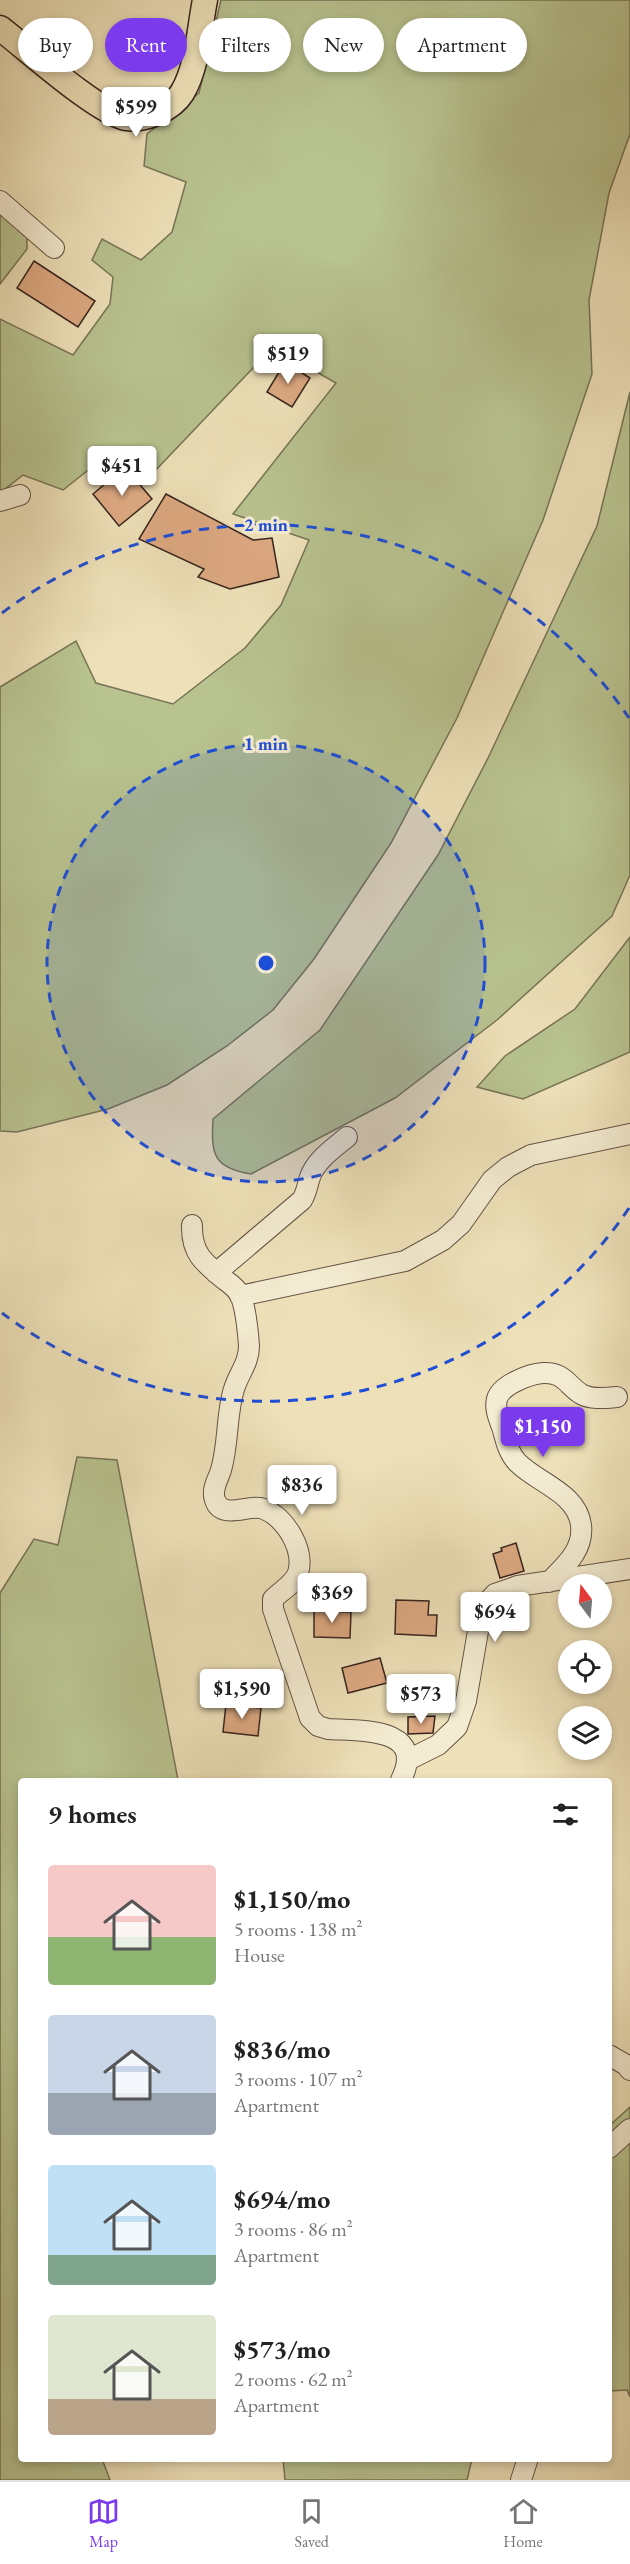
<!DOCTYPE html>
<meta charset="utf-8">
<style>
body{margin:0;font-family:"EB Garamond",serif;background:#f6f6f6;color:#222;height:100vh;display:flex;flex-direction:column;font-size:22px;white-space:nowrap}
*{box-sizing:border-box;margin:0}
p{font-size:20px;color:#767676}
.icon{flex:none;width:33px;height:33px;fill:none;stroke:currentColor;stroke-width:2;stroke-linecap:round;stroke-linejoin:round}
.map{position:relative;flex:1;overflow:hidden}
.details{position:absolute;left:18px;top:1778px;width:594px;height:684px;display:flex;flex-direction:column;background:#fff;border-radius:6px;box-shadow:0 3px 9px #0003}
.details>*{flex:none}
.guide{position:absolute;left:18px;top:18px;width:594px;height:54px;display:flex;gap:12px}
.needle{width:39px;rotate:344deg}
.fabs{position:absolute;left:558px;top:1574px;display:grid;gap:12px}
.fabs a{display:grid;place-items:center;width:54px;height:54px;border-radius:50%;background:#fff;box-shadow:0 3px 9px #0003;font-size:30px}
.price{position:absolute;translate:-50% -51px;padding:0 14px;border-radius:6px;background:#fff;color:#222;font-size:20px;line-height:39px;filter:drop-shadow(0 2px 3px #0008)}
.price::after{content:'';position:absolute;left:50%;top:36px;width:18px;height:14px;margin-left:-9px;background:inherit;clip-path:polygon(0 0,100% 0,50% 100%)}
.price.on{background:#7c3aed;color:#fff}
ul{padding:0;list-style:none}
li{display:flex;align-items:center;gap:18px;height:150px;padding:0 30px}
li span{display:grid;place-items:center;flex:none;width:168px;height:120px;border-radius:6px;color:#555}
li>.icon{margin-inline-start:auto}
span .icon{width:72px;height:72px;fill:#fffc;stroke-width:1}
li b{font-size:26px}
h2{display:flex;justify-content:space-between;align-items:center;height:72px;padding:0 30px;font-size:26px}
.chip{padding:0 21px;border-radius:27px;background:#fff;box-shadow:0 3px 9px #0003;font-size:21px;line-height:54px}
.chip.on{background:#7c3aed;color:#fff}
.menu{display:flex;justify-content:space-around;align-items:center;height:84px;border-top:2px solid #e0e0e0;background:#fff;font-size:16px;color:#767676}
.menu a{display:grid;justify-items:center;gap:3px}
.menu .on{color:#7c3aed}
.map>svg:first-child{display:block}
</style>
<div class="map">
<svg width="630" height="2480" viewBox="0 0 630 2480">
<rect width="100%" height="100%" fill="#eee1b9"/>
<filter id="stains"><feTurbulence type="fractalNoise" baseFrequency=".00333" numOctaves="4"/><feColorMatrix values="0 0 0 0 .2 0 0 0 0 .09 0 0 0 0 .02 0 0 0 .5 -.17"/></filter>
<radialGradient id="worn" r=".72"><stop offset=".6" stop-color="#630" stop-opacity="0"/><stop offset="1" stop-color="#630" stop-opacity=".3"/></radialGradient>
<!-- green -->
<path fill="#b8c390" stroke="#777457" stroke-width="1.5" d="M221,0H630V134L609,193L589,300L592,374L543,520L457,718L391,843L314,959L273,1010L227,1046L167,1085L108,1109L17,1132L0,1131V687L76,641L96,683L173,704L245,648L281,605L309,540L233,514L336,383L273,347L152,474L115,449L63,490L23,475L0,493V319L73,355L110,304L113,277L92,260L102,239L141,260L172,232L186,182L144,166L147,134L199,93Z
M0,191L27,215V249L0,284Z
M630,392V875L612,916L497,1020L395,1098L251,1174C213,1168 211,1154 213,1119L320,1030L438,855L488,758L597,526Z
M630,937V1052L523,1099L477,1087L505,1056L575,1009Z
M77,1457L117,1460L178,1780H21V2458L102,2459L110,2480H0V1593L34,1539L58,1545Z
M630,2107V2397L627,2390L609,2391V2126Z
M283,2459V2458L472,2459L467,2480H285Z"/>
<!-- building -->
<path fill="#dda982" stroke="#36241e" stroke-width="1.5" d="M34,261L95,301L78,327L17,288Z
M285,362L310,378L292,407L267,392Z
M125,467L152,499L119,526L93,494Z
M166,494L253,540L272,538L279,577L230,589L198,577L204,569L139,539Z
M516,1543L524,1571L500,1578L493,1554L502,1551L501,1548Z
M396,1600L429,1601L428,1615H437L436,1636L395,1634Z
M314,1611L351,1612L350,1638L314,1637Z
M380,1658L387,1683L348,1693L342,1668Z
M226,1704L261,1708L258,1736L223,1732Z
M435,1716L433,1733L408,1734V1717Z"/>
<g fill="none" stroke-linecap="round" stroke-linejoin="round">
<!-- minor casing -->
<g stroke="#645345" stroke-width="22">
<path id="minor" d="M0,201L54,248
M0,501L20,495
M192,1225C191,1253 204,1263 225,1280C231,1284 238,1290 241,1297C246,1310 248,1332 249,1346C249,1363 239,1373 234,1389C226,1414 229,1443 221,1470C218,1480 211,1489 215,1500C222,1521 250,1503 264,1509C286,1518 305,1550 298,1573C294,1584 281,1591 273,1599V1609L310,1718L318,1726L328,1729C361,1731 427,1727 401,1780
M216,1273L302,1200C307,1192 307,1186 310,1177C316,1160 334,1148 347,1137
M240,1296L405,1261L443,1240L461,1224L492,1180L508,1167L531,1155L630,1134
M549,1582C565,1566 584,1550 581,1525C577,1493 538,1483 518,1463C509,1454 506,1442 503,1430C500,1421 494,1409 497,1399C501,1385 529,1374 543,1373C564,1372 567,1385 581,1394C591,1400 606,1398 617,1397
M408,1760L438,1745L457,1727L466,1701L482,1608L495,1594L518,1586L630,1569
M609,2055L626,2065L630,2070
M609,2148L630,2129
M521,2480L528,2458"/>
</g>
<!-- major casing -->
<g stroke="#36241e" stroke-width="27">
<path id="major" d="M0,28C27,49 97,112 126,118C145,121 172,109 182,93C198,66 199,30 205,0"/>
</g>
<!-- minor -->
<use href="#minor" stroke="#f4ecd2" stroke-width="20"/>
<!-- major -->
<use href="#major" stroke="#eee1b9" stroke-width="24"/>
</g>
<!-- distance rings -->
<circle cx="266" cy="963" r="219" fill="#1d4ed8" fill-opacity=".12"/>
<g fill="none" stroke="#1d4ed8" stroke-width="3" stroke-dasharray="10 8">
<circle cx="266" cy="963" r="219"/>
<path d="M629 1208A438 438 0 0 1 2 1313M2 613A438 438 0 0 1 629 718"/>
</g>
<circle cx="266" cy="963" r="9" fill="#1d4ed8" stroke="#f4ecd2" stroke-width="3"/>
<g font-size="18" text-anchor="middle" font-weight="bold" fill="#1d4ed8" stroke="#f4ecd2" stroke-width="6" stroke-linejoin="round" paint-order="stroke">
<text x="266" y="531">2 min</text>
<text x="266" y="750">1 min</text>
</g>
<rect width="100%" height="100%" filter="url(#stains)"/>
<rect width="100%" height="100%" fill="url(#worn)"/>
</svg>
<div class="fabs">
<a><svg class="needle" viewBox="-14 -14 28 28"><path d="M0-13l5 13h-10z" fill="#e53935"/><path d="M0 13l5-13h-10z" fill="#767676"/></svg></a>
<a><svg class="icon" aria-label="locate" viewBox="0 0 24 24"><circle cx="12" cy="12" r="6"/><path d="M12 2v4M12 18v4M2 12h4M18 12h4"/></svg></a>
<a><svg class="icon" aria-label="layers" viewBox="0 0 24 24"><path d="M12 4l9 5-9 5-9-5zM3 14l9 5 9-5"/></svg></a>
</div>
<b class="price" style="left:136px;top:138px">$599</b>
<b class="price" style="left:288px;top:385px">$519</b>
<b class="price" style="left:122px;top:497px">$451</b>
<b class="price on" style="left:543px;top:1458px">$1,150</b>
<b class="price" style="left:302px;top:1516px">$836</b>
<b class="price" style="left:332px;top:1624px">$369</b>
<b class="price" style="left:495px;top:1643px">$694</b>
<b class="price" style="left:242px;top:1720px">$1,590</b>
<b class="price" style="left:421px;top:1725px">$573</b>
<div class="guide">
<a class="chip">Buy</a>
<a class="chip on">Rent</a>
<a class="chip">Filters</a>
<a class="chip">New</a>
<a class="chip">Apartment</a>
</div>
<section class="details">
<h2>9 homes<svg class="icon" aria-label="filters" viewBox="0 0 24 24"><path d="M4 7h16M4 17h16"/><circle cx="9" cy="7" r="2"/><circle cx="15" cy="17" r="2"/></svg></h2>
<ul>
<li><span style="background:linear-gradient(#f6c9c9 60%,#8fb573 0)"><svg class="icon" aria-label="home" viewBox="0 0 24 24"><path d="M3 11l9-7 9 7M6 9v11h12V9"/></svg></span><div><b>$1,150/mo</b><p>5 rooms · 138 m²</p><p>House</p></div></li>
<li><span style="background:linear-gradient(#c9d6e8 65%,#9aa5b1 0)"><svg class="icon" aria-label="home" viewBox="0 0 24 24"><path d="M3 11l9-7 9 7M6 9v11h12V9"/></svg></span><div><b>$836/mo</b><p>3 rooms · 107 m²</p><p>Apartment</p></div></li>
<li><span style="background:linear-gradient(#bfe0f5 75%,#7fa58c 0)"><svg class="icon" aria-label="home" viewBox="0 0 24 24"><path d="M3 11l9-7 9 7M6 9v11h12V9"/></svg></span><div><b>$694/mo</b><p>3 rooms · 86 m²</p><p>Apartment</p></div></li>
<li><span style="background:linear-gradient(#dfe7d0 70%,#b9a48a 0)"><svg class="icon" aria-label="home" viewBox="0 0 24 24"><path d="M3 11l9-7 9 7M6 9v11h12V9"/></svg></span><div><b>$573/mo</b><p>2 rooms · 62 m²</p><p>Apartment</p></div></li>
</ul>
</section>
</div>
<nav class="menu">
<a class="on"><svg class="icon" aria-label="map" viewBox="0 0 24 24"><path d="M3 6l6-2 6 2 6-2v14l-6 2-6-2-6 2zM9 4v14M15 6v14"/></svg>Map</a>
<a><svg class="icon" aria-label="saved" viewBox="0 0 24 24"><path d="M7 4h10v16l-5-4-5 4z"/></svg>Saved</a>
<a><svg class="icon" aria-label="home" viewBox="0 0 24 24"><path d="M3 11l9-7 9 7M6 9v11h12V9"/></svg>Home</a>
</nav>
